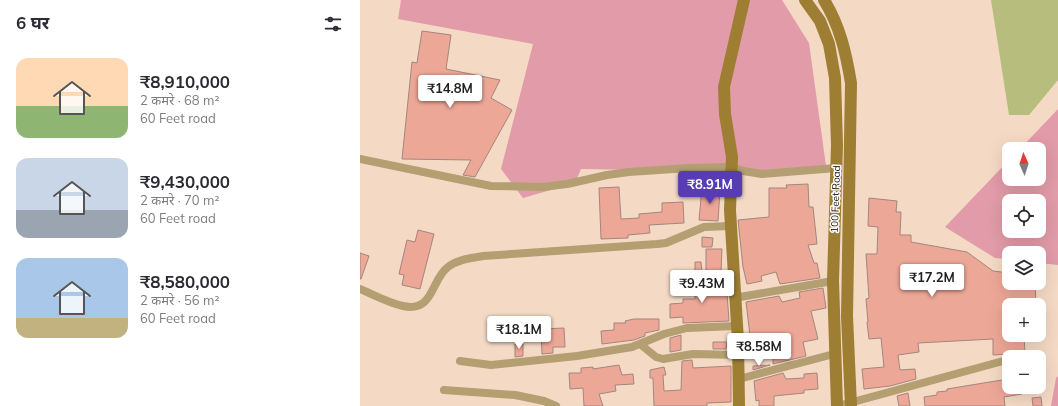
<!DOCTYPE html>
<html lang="hi">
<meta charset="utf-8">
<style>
body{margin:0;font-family:Mulish,"Noto Sans Devanagari",sans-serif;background:#f7f7f7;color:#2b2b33;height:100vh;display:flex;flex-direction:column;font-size:15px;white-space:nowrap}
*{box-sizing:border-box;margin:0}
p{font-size:13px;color:#7c7c81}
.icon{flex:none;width:22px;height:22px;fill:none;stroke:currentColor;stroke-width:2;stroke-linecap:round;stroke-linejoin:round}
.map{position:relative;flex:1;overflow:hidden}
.drawer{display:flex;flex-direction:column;background:#fff;width:360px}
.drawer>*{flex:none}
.needle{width:26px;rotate:357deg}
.fabs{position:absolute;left:642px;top:142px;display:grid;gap:8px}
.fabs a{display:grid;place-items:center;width:44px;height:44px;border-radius:8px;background:#fff;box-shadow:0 4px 16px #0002;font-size:20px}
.price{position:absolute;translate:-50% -34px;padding:0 9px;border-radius:4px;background:#fff;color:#222;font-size:13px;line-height:26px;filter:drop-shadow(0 1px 2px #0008)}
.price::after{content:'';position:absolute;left:50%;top:24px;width:12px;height:9px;margin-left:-6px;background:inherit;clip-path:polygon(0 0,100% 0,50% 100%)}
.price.on{background:#583cb4;color:#fff}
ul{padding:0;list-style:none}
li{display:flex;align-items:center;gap:12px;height:100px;padding:0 16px}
li span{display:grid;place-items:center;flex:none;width:112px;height:80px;border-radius:12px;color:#555}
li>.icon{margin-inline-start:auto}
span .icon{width:48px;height:48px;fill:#fffc;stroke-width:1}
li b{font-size:17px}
h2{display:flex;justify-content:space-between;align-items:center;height:48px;padding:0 16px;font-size:17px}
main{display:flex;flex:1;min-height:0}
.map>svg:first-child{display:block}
</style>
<main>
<section class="drawer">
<h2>6 घर<svg class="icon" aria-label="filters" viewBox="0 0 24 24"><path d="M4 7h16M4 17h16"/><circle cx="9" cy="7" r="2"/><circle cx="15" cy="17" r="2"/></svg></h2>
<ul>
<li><span style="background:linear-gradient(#ffd9b3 60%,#8fb573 0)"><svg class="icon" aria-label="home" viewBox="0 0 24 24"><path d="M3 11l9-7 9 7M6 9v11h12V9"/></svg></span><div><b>₹8,910,000</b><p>2 कमरे · 68 m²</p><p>60 Feet road</p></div></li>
<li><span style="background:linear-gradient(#c9d6e8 65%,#9aa5b1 0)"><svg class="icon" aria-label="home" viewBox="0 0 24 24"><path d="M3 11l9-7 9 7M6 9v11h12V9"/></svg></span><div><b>₹9,430,000</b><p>2 कमरे · 70 m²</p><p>60 Feet road</p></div></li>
<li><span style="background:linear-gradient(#a9c7e8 75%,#c2b280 0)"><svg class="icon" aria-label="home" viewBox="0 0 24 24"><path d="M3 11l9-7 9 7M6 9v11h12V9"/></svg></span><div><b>₹8,580,000</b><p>2 कमरे · 56 m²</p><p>60 Feet road</p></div></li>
</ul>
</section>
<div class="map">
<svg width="698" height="406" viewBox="0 0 698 406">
<rect width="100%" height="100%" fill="#f4dac5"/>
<!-- forest -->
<path fill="#e29ba8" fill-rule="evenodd" d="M41,0H422L449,43L467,173L221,169L215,183L163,198L141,169L173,44L38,19Z
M698,109V265L679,263V253H649V259L635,258L585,227L649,160V179H679V149H660ZM649,201H679V231H649Z
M698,376V406H691L696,378Z"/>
<!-- water -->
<path fill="#b7bd7c" d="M631,0H698V80L669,115H649Z"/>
<!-- building -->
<path fill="#eda797" stroke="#a4857e" d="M62,31L91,35L86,69L140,80L131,98L152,110L115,177L103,175L111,160L42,159L52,62L57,63Z
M448,184L449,207H453L457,244L448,245L454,263H457L460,278L420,284L416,272L401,276L402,281L387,284L383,267L378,220L409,217V188H427L426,185Z
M259,187L261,219L279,218V214L302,212V203L323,202L324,223L289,225L290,233L268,235V238L241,239L239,188Z
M342,188L360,190L358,221L339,220Z
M509,198L537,201L536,212H541L540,235H551V242L607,252L633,271L649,273V283H675L676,305H649V335H664L665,353L633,355V339L558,343L559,352L538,355L540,370L555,369L556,379L530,386L504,389L502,369L524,367L521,338L509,339L507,322H508L506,299L509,298L506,254H517L518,227L508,226Z
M58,230L74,234L60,289L42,285L44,275L39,274L47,240L55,242Z
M342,237L353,238L352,247H342Z
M346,249H362L361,273L346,272Z
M0,253L9,256L1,279H0Z
M335,262H341L344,294L367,293L369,321L323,323V317L310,318V304L323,303V299H335Z
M463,288L466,308L451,311L458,339L443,342L446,356L413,364V352H392L386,302L419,296L422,302L440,298L439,292Z
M299,319V330L285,333V336L274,340L242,344L241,331L254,330V323H266L265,321L274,319Z
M204,328L205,347H193V353L182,354L181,329Z
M321,335V350L310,352V338Z
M353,342H367L366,349H353Z
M155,344H163V356L155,357Z
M332,360L333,368L371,366V402L347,403V406H294L293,378H290V370L304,367L306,375H303L304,391L321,390L322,361Z
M259,365L262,375L273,374L274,384L255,385L256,391L239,394L243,406H224L223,388L210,389L209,373H221V368L233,367V369Z
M410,365L393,370V366Z
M423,373L426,379L444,378V374L457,373L458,389L444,390V393L414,396V406H399V400L396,401L394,381Z
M648,379L649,387H661L662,394L644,397L645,406H565L564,397L577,395V392L587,391V389Z
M548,393L550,406H539L537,396Z
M681,397L682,406H673L672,398Z"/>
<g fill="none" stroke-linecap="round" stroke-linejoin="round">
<!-- street -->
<path stroke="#b39f71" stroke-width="8" d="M0,159L131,186L183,187L207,184L247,175L269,172L329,168L372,167L383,171L402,174L476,168
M0,289C14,295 29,303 43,306C74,313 71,279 88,267C98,259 112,258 123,256L297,244L306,243L344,227L371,226
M374,298L473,281
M280,344L296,357L303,359L333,354L379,355
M100,361L131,365L217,356L272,347L304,334L327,328L376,326
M379,379L474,354
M84,390L155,395L184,401L196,406
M478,406L643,361"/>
<!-- secondary -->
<path stroke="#9d7e33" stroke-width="12" d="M445,0L460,21L469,44L475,78L477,145L473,281L477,406
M464,0C480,26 486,53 491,83L487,316L491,406
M379,406L378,341L370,210L372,157L365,114L364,87L384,0"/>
</g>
<g text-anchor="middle" stroke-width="3" stroke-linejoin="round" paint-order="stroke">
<!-- street labels -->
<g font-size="10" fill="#1c130c" stroke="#fff">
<text transform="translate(475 199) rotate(-88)" y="4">100 Feet Road</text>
</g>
</g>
</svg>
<div class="fabs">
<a><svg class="needle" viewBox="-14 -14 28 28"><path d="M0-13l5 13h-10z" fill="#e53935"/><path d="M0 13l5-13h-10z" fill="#7c7c81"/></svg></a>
<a><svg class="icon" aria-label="locate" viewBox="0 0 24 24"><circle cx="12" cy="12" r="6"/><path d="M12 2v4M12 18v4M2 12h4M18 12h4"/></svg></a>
<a><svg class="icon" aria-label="layers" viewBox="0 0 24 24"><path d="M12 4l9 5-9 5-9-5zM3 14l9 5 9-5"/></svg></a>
<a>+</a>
<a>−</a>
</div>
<b class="price" style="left:90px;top:109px">₹14.8M</b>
<b class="price on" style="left:350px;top:205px">₹8.91M</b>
<b class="price" style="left:572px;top:298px">₹17.2M</b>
<b class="price" style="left:342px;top:304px">₹9.43M</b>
<b class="price" style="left:159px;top:350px">₹18.1M</b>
<b class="price" style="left:399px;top:367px">₹8.58M</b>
</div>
</main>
